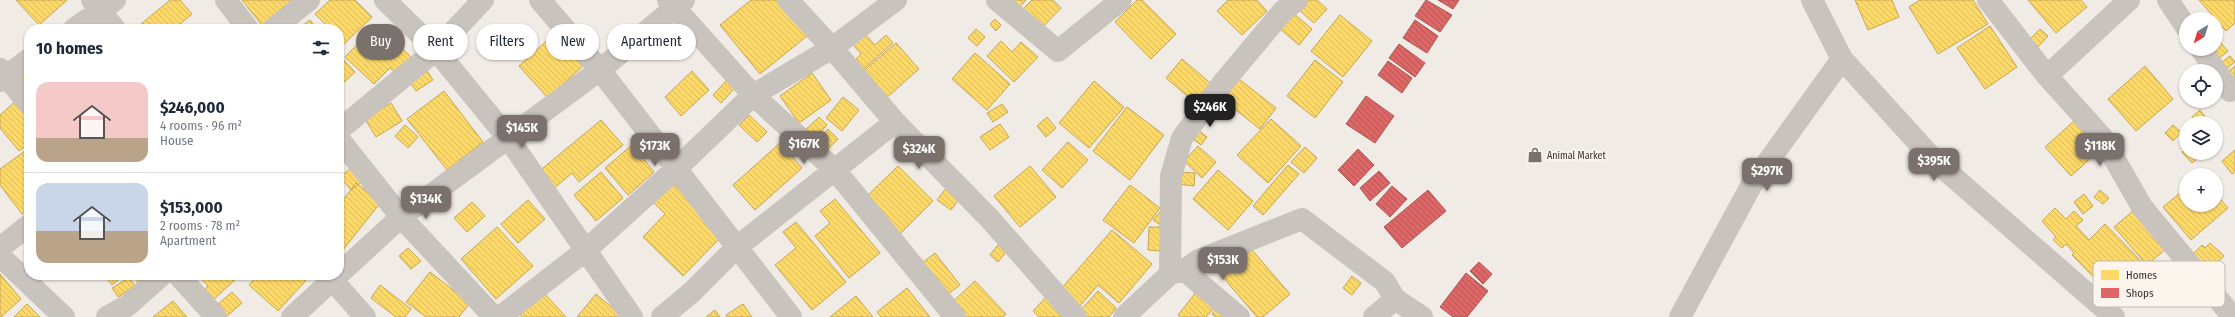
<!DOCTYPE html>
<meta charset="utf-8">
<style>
body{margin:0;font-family:"Fira Sans Condensed",sans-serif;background:#f6f6f7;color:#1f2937;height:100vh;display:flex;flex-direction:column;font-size:15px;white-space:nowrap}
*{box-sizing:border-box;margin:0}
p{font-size:13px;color:#747a83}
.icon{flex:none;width:22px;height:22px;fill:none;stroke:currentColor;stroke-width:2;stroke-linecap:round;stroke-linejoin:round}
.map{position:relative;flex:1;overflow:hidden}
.panel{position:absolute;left:24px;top:24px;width:320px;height:256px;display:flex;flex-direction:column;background:#fff;border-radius:16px;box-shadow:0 1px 3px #0004}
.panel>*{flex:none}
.banner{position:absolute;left:356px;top:24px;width:380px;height:36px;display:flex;gap:8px}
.needle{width:26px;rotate:218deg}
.controls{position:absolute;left:2179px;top:12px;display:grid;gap:8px}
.controls a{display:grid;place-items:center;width:44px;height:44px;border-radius:50%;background:#fff;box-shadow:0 1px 3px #0004;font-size:20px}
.price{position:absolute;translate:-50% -34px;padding:0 9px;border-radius:8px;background:#7a716c;color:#fff;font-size:13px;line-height:26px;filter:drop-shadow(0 1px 2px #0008)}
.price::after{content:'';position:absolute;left:50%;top:24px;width:12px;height:9px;margin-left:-6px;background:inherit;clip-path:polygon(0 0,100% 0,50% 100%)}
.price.active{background:#222;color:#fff}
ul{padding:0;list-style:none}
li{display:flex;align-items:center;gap:12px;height:100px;padding:0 12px}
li+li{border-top:1px solid #e0e1e3}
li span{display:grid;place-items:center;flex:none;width:112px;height:80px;border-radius:12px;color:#555}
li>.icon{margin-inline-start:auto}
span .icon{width:48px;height:48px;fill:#fffc;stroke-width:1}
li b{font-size:17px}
h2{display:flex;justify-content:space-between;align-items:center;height:48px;padding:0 12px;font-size:17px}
.pill{padding:0 14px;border-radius:18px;background:#fff;box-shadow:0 1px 3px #0004;font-size:14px;line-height:36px}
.pill.active{background:#7a716c;color:#fff}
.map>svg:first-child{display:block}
</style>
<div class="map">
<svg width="2235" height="317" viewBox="0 0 2235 317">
<defs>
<pattern id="homes-back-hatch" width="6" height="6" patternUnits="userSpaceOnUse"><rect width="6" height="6" fill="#ffd966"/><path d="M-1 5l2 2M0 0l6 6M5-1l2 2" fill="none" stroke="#dbbb59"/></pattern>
<pattern id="shops-back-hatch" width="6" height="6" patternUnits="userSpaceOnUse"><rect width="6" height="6" fill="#e06666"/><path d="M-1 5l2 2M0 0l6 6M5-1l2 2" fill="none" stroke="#b75454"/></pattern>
</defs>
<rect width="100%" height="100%" fill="#f0ebe5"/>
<!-- homes -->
<path fill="url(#homes-back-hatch)" stroke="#c4a654" d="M16,0H67L39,25Z
M170,0H180L192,14L174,29H135Z
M242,0H290L294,5L265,29Z
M330,0H355L372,17L344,44L339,38V29H330L315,14Z
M751,0H777L807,36L760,74L720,25Z
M1004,0H1026L1016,11Z
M1032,0H1053L1061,8L1039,31L1020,12Z
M1137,0H1142L1176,34L1151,59L1115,22Z
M1228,0H1257L1267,11L1242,35L1217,11Z
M1307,0H1317L1327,9L1314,23L1298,9Z
M1855,0H1892L1899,17L1868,30Z
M1920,0H1973L1988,24L1938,54L1909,7Z
M2028,0H2081L2087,7L2056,33Z
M2199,0H2235V23L2226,31Z
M1292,12L1312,29L1299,45L1279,28Z
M1340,15L1372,41L1343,77L1311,51Z
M995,19L1001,25L996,31L990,24Z
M310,20L317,29H298Z
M377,24L413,59L398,75L390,68L374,84L345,57Z
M1990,26L2017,67L1985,89L1957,48Z
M976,29L985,37L977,46L968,38Z
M2040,29L2048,36L2038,47L2030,39Z
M554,34L583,66L548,98L519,66Z
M865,34L875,45L886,35L893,43L860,72L852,63L861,54L853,45Z
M2217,39L2228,51L2215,62L2205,49H2216Z
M1001,41L1012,52L1021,42L1038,57L1014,82L987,56Z
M896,43L919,69L884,100L861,73Z
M975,53L1010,84L987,110L952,79Z
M339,55L355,72L339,87Z
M2230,56L2235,62L2226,69L2221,63Z
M1182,59L1215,87L1199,106L1166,78Z
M1315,60L1343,82L1315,118L1287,96Z
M423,65L433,80L416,91L406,76Z
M2145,66L2173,99L2136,131L2108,99Z
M2235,66V77L2234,78L2228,72Z
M692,71L709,90L681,116L665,97Z
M29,73V90L21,79Z
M812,73L831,100L799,123L780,96Z
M1239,79L1276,108L1260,129L1223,100Z
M726,81L734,89L721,103L713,95Z
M1094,81L1124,107L1089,148L1059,123Z
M444,91L483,142L447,170L407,119Z
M843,97L859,110L842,131L826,118Z
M16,101L29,117V143L19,151L0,128V115Z
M391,103L402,121L376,137L365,119Z
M1002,104L1008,112L993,122L987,113Z
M1127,107L1164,135L1130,180L1093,151Z
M2200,110L2209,121L2207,123H2196L2192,117Z
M749,115L767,132L757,142L739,125Z
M819,117L827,125L813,140L804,131Z
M1047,117L1056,128L1046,137L1037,126Z
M1271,119L1301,146L1268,183L1237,155Z
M601,120L623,145L579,182L572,173L552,190L537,173Z
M2074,121L2101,149L2071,176L2045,147Z
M1000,124L1009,137L990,150L980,137Z
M405,125L418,137L408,148L395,136Z
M2173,125L2181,132L2173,141L2165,133Z
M828,129L838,139L826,151L816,141Z
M1198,130L1207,137L1201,145L1192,138Z
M1068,142L1088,160L1062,188L1042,170Z
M780,143L802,168L755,210L733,185Z
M632,145L654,172L628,195L605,168Z
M1198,146L1216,162L1202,178L1184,161Z
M1305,147L1317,158L1304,173L1291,162Z
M29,148V209L22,214L0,185V169Z
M2186,149V153H2199L2201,156L2192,163L2182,152Z
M2235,150V172L2232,174L2222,161Z
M355,165L366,179L351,190L340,177Z
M1288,165L1299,174L1263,215L1253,206Z
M898,166L933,201L900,234L865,198Z
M1030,166L1056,197L1020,227L994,196Z
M1218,170L1253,201L1228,230L1193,199Z
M601,172L623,198L596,221L574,195Z
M1180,172L1195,173L1194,186L1178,184Z
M670,181L724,234L683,276L643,237L665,214L651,200Z
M356,183L381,202L339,255V205Z
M1130,185L1160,208L1134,243L1103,220Z
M947,187L960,198L951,210L937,200Z
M2186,188V205H2216V194L2228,208L2191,240L2163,207Z
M2100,190L2109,198L2103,204L2094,197Z
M2084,194L2093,206L2083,214L2074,202Z
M835,199L880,253L849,278L815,236L830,223L820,211Z
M528,200L545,219L518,243L501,224Z
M472,202L485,216L467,232L454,218Z
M2055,208L2066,219L2074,211L2083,220L2076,226L2089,240L2105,224L2146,266L2114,298L2072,255L2074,253L2066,244L2062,248L2053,240L2056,237L2042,221Z
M2133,211L2167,248L2147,265L2114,227Z
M1160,212L1162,226L1153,220Z
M796,222L846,282L812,310L775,265L796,248L783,232Z
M497,227L533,266L496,299L461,259Z
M1149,227H1161L1160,251L1148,250Z
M1112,230L1152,264L1119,303L1098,285L1079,307L1060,290Z
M2210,243L2224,256L2205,275L2189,258L2202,245L2205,248Z
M998,245L1006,252L998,262L990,255Z
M408,248L421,261L411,269L399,256Z
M1252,250L1290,294L1263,317H1257L1221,275Z
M935,253L960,285L943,298L918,266Z
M430,272L470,303L459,317H426L406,302Z
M0,274L21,299L1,317H0Z
M104,275H124L112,285Z
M132,275H147L138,282Z
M198,275H240L210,303L201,293L208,286Z
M258,275H311L278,311L249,285Z
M1352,276L1361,283L1352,295L1343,288Z
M129,278L135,286L118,297L112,288Z
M975,281L1006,314L1003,317H960L949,305Z
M380,285L411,309L405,317H396L371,298Z
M1200,287L1219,302L1206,317H1181L1178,315Z
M907,288L930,317H881L877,312Z
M1098,291L1116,308L1109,317H1085L1079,312Z
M232,292L242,303L227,316L217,305Z
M543,292L566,317H522L519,314Z
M596,294L623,317H577Z
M856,296L873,317H830Z
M1047,296L1067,317H1039L1033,311Z
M173,301L187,317H153Z
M27,304L40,317H14Z
M743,304L752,317H727L726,315Z
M1220,304L1226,317H1216L1212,314Z
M715,310L720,317H706Z"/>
<!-- shops -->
<path fill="url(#shops-back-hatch)" stroke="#ae5654" d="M1426,0L1452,15L1440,32L1415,16Z
M1438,0H1459L1453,9Z
M1415,20L1438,36L1427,53L1403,38Z
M1399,44L1425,63L1415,77L1389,58Z
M1388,61L1412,78L1402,93L1378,75Z
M1366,96L1394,116L1375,143L1346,124Z
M1358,149L1374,165L1354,186L1338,170Z
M1379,171L1390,183L1370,201L1360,188Z
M1392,186L1407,199L1390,217L1376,204Z
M1428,190L1446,211L1402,248L1384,227Z
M1479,262L1492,274L1483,284L1470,271Z
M1466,273L1488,291L1467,317H1453L1440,307Z"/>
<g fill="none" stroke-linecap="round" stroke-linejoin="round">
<!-- minor -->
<path stroke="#c9c3be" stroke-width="22" d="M92,0L115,29
M226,0L248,29
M385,0L436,50L508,138L632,317
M540,0L600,70L791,317
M668,0L753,95L835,170L955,317
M788,0L832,48L895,122L990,219L1076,317
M997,0L1058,51L1121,0
M1812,0L1842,59L1935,161L2114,317
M1988,0L2047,76L2102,137L2142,207L2233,317
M2168,0L2186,27
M74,29L115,0
M273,29L309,0
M2201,49L2230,91L2235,87
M0,69L29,104
M2047,76L2129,0
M0,81L29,59
M339,130L436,50L483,0
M339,139L401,217L494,317
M0,248L29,225
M0,256L64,317
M1184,270L1239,317
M1170,274L1171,176L1182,138L1222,84L1283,11L1297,0
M178,275L216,317
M328,275L365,317
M107,317L127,306L162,275
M292,317L401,217L600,70L684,0
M500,317L586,250L677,168L753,95L832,48L896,0
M662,317L692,292L737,247L895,122
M1124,317L1170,274L1184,270L1199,260L1302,219L1385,282L1395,299L1422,317
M1374,317L1395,299
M1680,317L1752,184L1842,59"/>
</g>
<!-- icons -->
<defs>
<g id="shop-bare" transform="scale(1.2)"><path d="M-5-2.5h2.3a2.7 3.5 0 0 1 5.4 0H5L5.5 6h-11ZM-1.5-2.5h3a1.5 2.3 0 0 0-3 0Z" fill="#7a716c" stroke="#fbf5ee" stroke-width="2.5" paint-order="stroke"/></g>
</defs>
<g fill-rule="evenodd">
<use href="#shop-bare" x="1535" y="155"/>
</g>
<g text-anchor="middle" stroke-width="4" stroke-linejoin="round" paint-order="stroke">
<!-- poi labels -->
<g font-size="10" fill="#3b302b" stroke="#fbf5ee" text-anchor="start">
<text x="1547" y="159">Animal Market</text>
</g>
</g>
<!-- legend -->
<rect x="2093" y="261" width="132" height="46" rx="6" fill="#fbf5ee" stroke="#c1bab4" stroke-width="1"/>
<rect x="2101" y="270" width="18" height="10" fill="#ffd966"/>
<rect x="2101" y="288" width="18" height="10" fill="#e06666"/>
<g font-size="11" fill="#3b302b">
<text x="2126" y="279">Homes</text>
<text x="2126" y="297">Shops</text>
</g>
</svg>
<div class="controls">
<a><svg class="needle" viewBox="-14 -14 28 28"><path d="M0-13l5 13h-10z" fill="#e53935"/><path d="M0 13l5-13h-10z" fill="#747a83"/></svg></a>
<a><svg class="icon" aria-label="locate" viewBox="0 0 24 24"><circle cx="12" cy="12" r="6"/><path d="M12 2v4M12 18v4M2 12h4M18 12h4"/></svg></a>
<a><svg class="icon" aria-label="layers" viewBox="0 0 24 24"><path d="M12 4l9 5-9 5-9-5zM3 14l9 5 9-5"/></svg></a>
<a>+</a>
</div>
<b class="price active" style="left:1210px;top:128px">$246K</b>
<b class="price" style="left:522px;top:149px">$145K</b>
<b class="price" style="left:804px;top:165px">$167K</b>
<b class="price" style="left:655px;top:167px">$173K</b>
<b class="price" style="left:2100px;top:167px">$118K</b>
<b class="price" style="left:919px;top:170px">$324K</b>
<b class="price" style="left:1934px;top:182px">$395K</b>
<b class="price" style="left:1767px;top:192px">$297K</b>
<b class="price" style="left:426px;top:220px">$134K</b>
<b class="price" style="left:1223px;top:281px">$153K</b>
<div class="banner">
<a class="pill active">Buy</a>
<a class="pill">Rent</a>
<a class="pill">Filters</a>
<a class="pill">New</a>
<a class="pill">Apartment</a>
</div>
<section class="panel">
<h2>10 homes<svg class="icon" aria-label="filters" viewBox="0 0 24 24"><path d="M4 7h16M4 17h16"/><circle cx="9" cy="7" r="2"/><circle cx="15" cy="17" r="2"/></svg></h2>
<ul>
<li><span style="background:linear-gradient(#f6c9c9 70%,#b9a48a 0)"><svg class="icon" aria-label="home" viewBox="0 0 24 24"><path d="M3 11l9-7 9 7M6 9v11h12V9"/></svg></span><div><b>$246,000</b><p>4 rooms · 96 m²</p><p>House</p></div></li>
<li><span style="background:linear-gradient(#c9d6e8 60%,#b9a48a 0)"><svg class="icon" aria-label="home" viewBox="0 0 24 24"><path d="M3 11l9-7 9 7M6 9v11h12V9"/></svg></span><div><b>$153,000</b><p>2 rooms · 78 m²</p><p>Apartment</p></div></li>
</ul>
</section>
</div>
